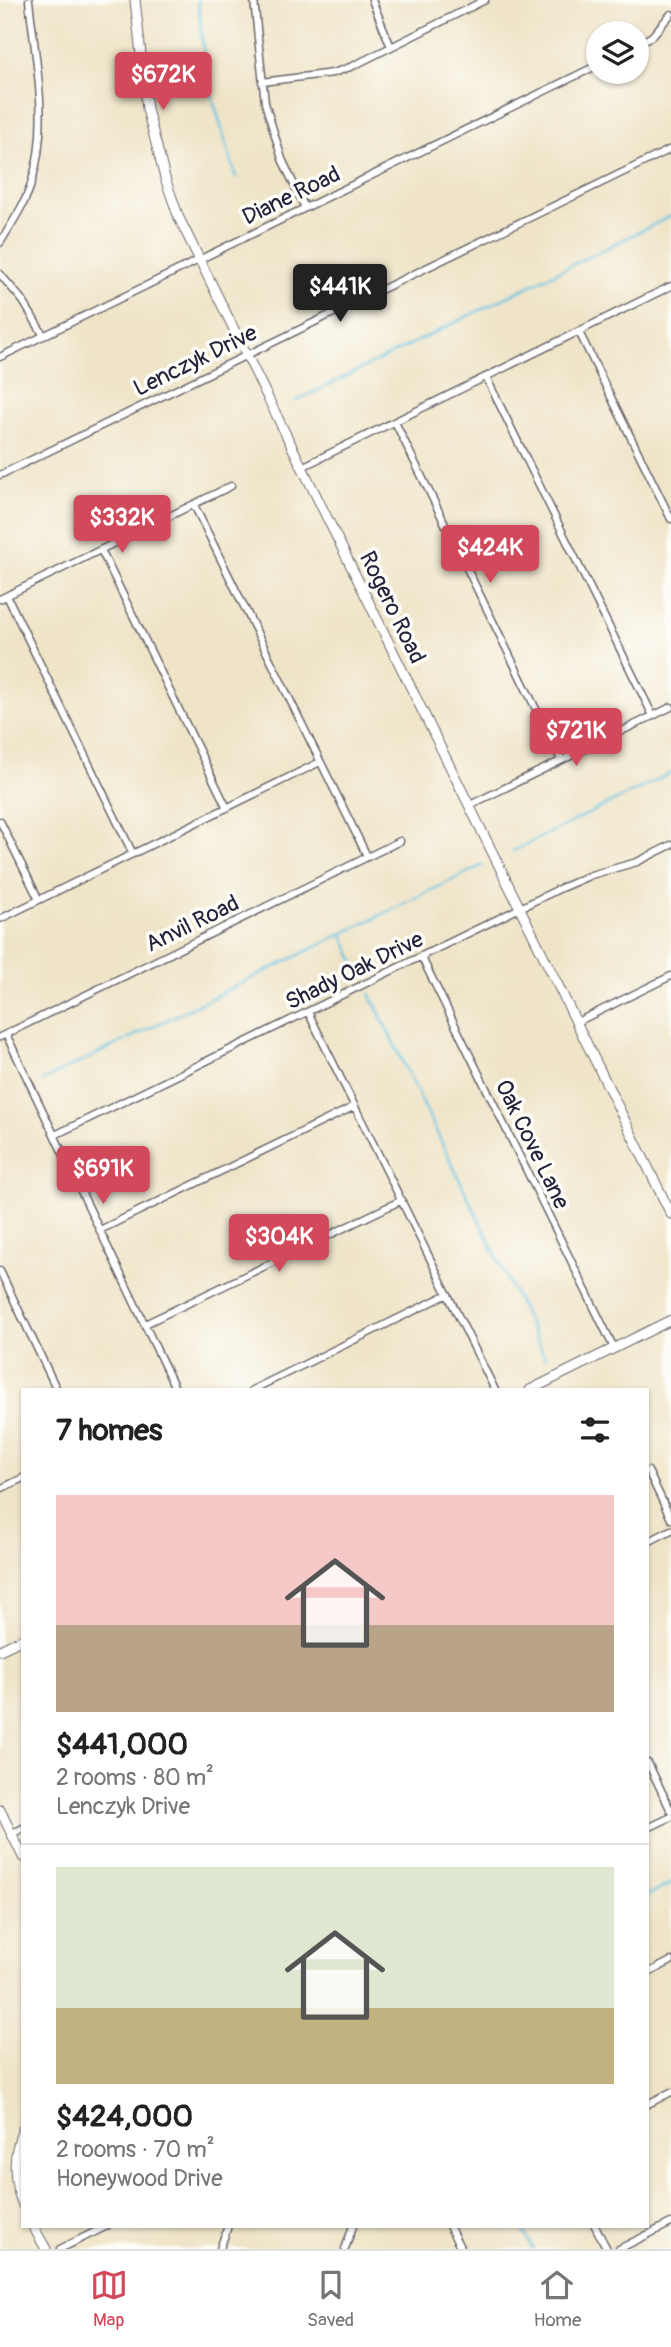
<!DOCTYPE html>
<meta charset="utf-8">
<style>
body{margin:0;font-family:Pangolin,sans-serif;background:#f6f6f6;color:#222;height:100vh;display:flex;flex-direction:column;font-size:26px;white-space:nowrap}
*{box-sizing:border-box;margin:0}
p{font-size:23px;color:#767676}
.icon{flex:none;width:38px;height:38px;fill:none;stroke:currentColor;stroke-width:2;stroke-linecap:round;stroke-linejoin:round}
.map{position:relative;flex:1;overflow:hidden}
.panel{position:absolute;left:21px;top:1388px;width:628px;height:840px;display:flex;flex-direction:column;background:#fff;border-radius:0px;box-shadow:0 2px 5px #0004}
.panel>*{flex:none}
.fabs{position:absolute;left:586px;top:21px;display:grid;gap:14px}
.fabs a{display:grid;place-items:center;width:63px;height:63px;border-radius:50%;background:#fff;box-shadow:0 2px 5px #0004;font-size:35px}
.price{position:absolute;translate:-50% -60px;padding:0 16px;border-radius:7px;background:#d1495b;color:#fff;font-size:23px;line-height:46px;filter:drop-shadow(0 2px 4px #0008)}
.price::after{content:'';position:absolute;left:50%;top:42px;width:21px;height:16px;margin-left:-10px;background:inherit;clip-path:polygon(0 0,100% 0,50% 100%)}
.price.selected{background:#222;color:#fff}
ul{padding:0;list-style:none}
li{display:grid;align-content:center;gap:14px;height:371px;padding:0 35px}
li+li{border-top:2px solid #e0e0e0}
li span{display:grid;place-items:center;height:217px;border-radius:0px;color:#555}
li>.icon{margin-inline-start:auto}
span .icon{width:126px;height:126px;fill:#fffc;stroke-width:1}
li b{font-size:30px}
h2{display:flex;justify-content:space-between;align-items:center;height:84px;padding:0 35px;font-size:30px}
.tab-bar{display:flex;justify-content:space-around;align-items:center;height:98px;border-top:2px solid #e0e0e0;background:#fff;font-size:19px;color:#767676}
.tab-bar a{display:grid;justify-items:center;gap:4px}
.tab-bar .selected{color:#d1495b}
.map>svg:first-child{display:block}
</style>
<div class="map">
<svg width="671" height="2249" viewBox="0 0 671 2249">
<rect width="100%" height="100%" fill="#fdfcf7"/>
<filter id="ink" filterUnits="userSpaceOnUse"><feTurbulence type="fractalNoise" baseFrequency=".0143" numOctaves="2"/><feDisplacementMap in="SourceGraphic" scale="14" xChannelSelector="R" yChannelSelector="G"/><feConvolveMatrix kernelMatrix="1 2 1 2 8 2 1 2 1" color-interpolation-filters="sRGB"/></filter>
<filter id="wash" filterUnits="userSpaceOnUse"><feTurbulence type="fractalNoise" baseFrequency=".00686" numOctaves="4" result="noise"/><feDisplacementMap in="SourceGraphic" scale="28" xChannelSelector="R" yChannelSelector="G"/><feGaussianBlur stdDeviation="1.57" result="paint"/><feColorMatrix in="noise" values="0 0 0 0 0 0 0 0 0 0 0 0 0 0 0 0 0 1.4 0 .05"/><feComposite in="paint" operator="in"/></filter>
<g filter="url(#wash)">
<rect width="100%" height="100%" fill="#efe4c7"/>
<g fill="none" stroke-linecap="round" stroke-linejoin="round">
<!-- stream -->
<path stroke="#64c2e2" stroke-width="2.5" d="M198,0L206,76L236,177
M296,401L671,216
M513,851L671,773
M342,934L361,975
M370,994L545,1357
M42,1081L483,865
M648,1895L671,1884
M521,2226L533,2249"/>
</g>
</g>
<g filter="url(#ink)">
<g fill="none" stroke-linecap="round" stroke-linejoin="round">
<!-- street casing -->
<g stroke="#6a666c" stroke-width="9">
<path id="street" d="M254,0L265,103L282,159L305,208
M372,0L391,47
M637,45L652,36L671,14
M262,82L333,73L353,66L485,0
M0,243C12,223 26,203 32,181C50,123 35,59 29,0
M0,274L23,301L44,336
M579,332L671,519
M0,357L598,65
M486,377L653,716
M395,422L561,760
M302,467L671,286
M0,475L671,149
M194,505L367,856
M101,550L227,808
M7,596L133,854
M0,599L231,486
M470,805L671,707
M0,821L39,900
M0,919L320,762
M421,956L614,1348
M308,1012L495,1390
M577,1022L671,976
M6,1034L176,1390
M0,1037L400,841
M55,1135L561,888L591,875L637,862L671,845
M100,1230L355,1106
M0,1271L57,1390
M145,1324L402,1200
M252,1390L448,1294
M648,1471L671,1519
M0,1489L23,1478
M648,1542L671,1530
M648,1763L671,1811
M648,1828L671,1817
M12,1834L23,1828
M648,1973L671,1961
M648,2104L671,2092
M449,2226L461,2249
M595,2226L607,2249
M60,2249L107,2226
M220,2249L228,2226
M345,2249L353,2226
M619,2249L671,2223"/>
</g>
<!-- secondary casing -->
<g stroke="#6a666c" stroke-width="11">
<path id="secondary" d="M135,0L147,109L165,178L179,218L671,1214
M530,1390L671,1320
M0,1650L23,1639
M0,1810L23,1857
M23,2129C13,2153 12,2180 23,2205
M33,2226L46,2249"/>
</g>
<!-- street -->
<use href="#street" stroke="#fff" stroke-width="6"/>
<!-- secondary -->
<use href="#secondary" stroke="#fff" stroke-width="9"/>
</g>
</g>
<g text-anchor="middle" stroke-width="7" stroke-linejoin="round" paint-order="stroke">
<!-- street labels -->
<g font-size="23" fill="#22223b" stroke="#fdfcf7">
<text transform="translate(291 195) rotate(-26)" y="8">Diane Road</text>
<text transform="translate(195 360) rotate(-26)" y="8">Lenczyk Drive</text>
<text transform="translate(393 607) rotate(64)" y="8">Rogero Road</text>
<text transform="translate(192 923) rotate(-26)" y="8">Anvil Road</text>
<text transform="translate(354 970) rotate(-26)" y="8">Shady Oak Drive</text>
<text transform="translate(533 1144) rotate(64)" y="8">Oak Cove Lane</text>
</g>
</g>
</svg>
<div class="fabs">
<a><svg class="icon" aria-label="layers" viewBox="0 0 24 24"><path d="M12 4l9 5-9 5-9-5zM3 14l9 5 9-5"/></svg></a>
</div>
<b class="price" style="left:163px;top:112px">$672K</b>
<b class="price selected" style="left:340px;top:324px">$441K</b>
<b class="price" style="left:122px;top:555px">$332K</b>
<b class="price" style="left:490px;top:585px">$424K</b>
<b class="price" style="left:576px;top:768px">$721K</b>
<b class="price" style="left:103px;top:1206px">$691K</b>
<b class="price" style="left:279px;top:1274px">$304K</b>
<section class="panel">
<h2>7 homes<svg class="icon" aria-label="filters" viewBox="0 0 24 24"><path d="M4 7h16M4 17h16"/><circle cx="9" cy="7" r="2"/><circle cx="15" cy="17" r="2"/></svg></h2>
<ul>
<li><span style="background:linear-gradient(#f6c9c9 60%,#b9a48a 0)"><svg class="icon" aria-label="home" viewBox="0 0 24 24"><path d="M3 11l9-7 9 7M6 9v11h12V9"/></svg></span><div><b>$441,000</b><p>2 rooms · 80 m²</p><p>Lenczyk Drive</p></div></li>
<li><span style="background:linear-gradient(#dfe7d0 65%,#c2b280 0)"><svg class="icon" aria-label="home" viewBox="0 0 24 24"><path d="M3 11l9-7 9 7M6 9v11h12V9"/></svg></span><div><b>$424,000</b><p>2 rooms · 70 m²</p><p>Honeywood Drive</p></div></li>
</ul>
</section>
</div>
<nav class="tab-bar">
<a class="selected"><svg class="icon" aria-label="map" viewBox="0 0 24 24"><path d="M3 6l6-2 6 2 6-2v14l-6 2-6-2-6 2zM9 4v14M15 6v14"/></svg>Map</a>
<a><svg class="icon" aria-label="saved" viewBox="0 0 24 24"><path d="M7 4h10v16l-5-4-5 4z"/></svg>Saved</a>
<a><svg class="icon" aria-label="home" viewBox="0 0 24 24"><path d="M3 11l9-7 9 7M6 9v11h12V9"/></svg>Home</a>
</nav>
